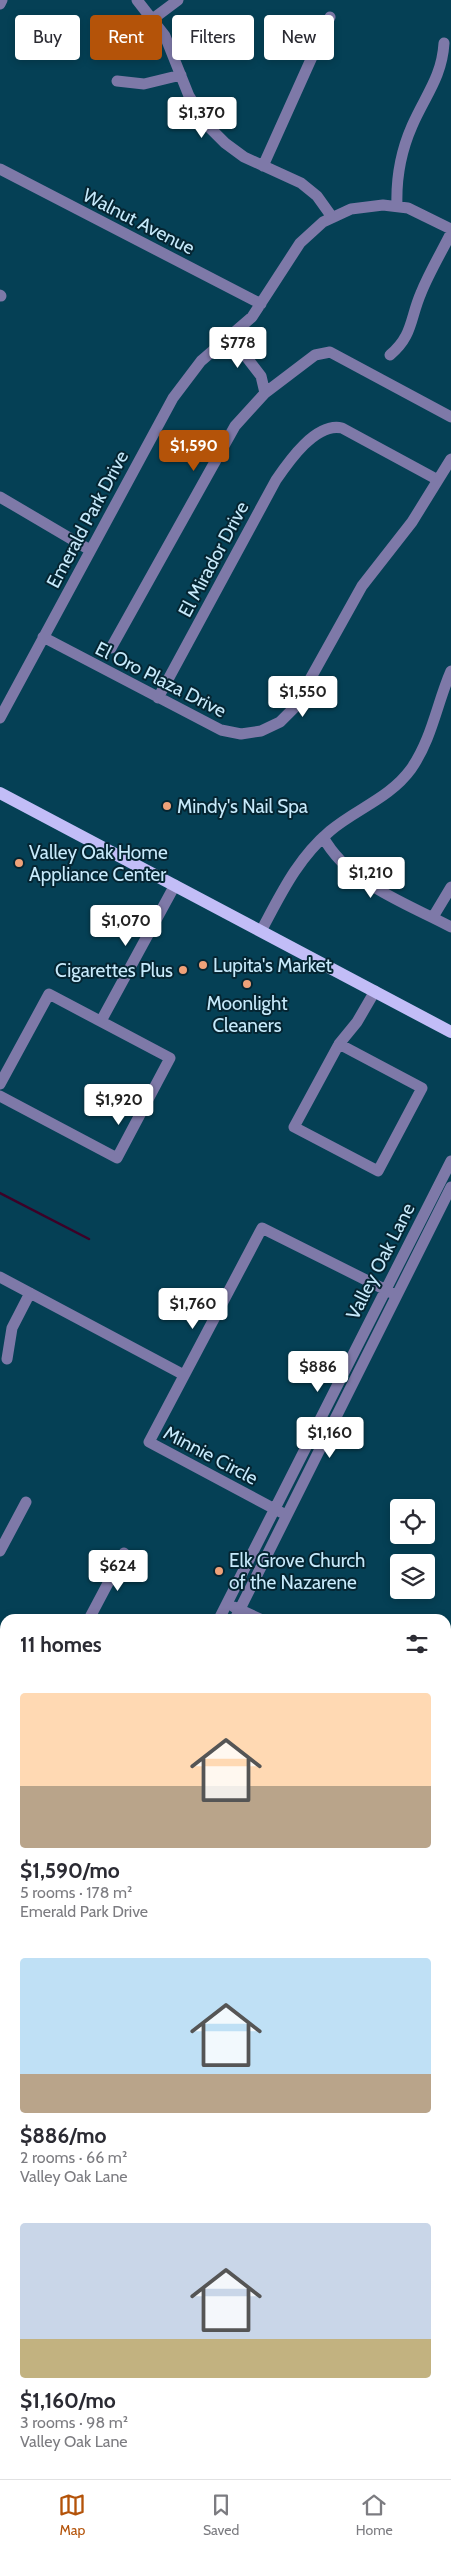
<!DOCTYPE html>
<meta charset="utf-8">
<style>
body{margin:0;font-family:Cabin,sans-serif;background:#f7f7f7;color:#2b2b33;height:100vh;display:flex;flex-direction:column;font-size:19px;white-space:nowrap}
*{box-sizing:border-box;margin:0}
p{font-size:16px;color:#7c7c81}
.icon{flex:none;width:28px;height:28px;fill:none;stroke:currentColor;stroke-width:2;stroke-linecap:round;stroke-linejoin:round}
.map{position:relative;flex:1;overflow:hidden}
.side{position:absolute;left:0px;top:1614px;width:451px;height:866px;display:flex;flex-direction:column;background:#fff;border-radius:15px 15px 0 0;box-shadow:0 2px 8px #0003}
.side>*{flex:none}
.banner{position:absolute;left:15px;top:15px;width:421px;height:45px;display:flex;gap:10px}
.tools{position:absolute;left:390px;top:1499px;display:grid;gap:10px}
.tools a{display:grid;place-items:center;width:45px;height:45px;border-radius:5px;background:#fff;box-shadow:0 2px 8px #0003;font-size:25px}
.price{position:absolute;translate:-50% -42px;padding:0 11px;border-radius:5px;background:#fff;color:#222;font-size:16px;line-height:32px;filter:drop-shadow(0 1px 2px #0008)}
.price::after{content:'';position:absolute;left:50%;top:30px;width:15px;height:11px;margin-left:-8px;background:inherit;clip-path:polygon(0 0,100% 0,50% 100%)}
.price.current{background:#b45309;color:#fff}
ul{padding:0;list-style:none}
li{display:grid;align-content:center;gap:10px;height:265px;padding:0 20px}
li span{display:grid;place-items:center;height:155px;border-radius:5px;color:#555}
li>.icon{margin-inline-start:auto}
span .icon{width:90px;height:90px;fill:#fffc;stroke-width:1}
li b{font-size:21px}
h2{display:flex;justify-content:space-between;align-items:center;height:60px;padding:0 20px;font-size:21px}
.chip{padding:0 18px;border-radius:5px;background:#fff;box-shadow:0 2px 8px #0003;font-size:18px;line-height:45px}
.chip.current{background:#b45309;color:#fff}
.tab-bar{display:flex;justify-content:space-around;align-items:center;height:70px;border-top:1px solid #e1e1e2;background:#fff;font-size:14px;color:#7c7c81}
.tab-bar a{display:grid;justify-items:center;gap:2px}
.tab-bar .current{color:#b45309}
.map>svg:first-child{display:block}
</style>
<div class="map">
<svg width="451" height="2479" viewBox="0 0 451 2479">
<rect width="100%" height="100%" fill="#054055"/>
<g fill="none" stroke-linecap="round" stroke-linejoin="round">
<!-- stream -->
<path stroke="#3d0127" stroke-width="2.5" d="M0,1193L89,1239"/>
<!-- minor -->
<path stroke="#7e79a8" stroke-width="11" d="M137,0L165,36L189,96L208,126L225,143L244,157L301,183L317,196L332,217
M0,4L2,0
M154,18L178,0
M117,81L144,84L181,75
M263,166L330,17
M0,169L261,304
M397,206C396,178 401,151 412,126C425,96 442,77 444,43
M0,295L1,296
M230,336L261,376L265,393
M390,355C413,336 410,318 421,293C429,273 441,253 451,233
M0,497L90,550
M43,637L221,730L241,734L261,731L280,722L294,708L362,586L412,522L451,459
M111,648L235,426L265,393L315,355L330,352L451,417
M158,698L276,480C289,461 316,422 342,428L438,480
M0,718L173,398L201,361L252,317L300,243L323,222L351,209L383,205L408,208L451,229
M323,837C349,884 406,903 451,927
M433,917L451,887
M261,931C281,894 297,859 330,831C356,809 390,798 411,769C432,739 437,703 451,671
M101,1021L175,885
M339,1044L422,1088L378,1171L294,1127Z
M339,1044L357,1022L375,991
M0,1084L49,994L170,1058L117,1158L0,1096
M0,1277L184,1375
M7,1359L12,1328L30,1293
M286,1515L149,1442L262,1228L396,1295
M0,1551L26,1502
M234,1607L260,1619
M89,1619L124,1553
M219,1619L451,1161
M235,1619L451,1187
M446,1713L451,1716
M0,1763L5,1765
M0,1790L5,1781
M446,1803L451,1794
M446,1843L451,1845
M446,1975L451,1978
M0,2033L5,2023
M0,2070L5,2060
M0,2094L5,2097
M0,2201L5,2192
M446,2288H451
M446,2353H451
M0,2354H5
M0,2427H5
M446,2431H451"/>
<!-- major -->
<path stroke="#c2bdf7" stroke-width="12" d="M0,793L451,1032"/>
<!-- highway -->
<path stroke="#dfddf4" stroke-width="15" d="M0,2375H5
M446,2377H451
M0,2399H5
M446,2408L451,2409"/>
</g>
<!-- markers -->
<g fill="#f0a279" stroke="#052532" stroke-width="2">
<circle cx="167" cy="806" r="5"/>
<circle cx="19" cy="863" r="5"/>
<circle cx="203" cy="965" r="5"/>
<circle cx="183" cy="970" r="5"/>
<circle cx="247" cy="984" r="5"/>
<circle cx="219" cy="1571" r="5"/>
</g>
<g text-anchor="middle" stroke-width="4" stroke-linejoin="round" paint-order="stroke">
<!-- street labels -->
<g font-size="19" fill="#c7eafb" stroke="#052532">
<text transform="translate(139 221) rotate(27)" y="7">Walnut Avenue</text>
<text transform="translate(87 519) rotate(-62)" y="7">Emerald Park Drive</text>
<text transform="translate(213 559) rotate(-62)" y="7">El Mirador Drive</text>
<text transform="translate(161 679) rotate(27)" y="7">El Oro Plaza Drive</text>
<text transform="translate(380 1261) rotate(-63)" y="7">Valley Oak Lane</text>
<text transform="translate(211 1455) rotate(28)" y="7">Minnie Circle</text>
</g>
<!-- poi labels -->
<g font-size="19" fill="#c7eafb" stroke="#052532" text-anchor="start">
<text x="177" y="813">Mindy's Nail Spa</text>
<text x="29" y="859">Valley Oak Home<tspan x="29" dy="22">Appliance Center</tspan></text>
<text x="213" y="972">Lupita's Market</text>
<text x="173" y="977" text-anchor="end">Cigarettes Plus</text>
<text x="247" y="1010" text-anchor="middle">Moonlight<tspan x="247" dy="22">Cleaners</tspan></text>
<text x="229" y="1567">Elk Grove Church<tspan x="229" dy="22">of the Nazarene</tspan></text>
</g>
</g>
</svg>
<div class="tools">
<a><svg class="icon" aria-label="locate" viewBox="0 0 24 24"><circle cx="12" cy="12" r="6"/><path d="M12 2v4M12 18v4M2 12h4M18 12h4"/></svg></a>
<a><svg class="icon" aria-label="layers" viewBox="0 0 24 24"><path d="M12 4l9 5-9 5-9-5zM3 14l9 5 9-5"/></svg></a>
</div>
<b class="price" style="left:202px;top:139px">$1,370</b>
<b class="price" style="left:238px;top:369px">$778</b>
<b class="price current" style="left:194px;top:472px">$1,590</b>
<b class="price" style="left:303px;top:718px">$1,550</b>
<b class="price" style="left:371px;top:899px">$1,210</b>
<b class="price" style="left:126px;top:947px">$1,070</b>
<b class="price" style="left:119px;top:1126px">$1,920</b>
<b class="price" style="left:193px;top:1330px">$1,760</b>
<b class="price" style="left:318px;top:1393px">$886</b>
<b class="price" style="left:330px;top:1459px">$1,160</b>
<b class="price" style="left:118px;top:1592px">$624</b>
<div class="banner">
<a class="chip">Buy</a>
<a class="chip current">Rent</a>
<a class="chip">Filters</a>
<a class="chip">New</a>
</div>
<section class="side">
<h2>11 homes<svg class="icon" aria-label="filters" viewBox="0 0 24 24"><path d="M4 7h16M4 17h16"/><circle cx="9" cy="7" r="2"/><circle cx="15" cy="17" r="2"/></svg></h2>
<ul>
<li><span style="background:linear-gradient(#ffd9b3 60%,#b9a48a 0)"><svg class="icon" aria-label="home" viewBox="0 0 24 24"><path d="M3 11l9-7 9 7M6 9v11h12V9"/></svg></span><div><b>$1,590/mo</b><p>5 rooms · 178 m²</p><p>Emerald Park Drive</p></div></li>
<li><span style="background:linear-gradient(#bfe0f5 75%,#b9a48a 0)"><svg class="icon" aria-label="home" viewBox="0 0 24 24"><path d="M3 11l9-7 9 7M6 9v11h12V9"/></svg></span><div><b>$886/mo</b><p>2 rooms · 66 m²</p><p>Valley Oak Lane</p></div></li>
<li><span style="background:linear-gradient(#c9d6e8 75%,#c2b280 0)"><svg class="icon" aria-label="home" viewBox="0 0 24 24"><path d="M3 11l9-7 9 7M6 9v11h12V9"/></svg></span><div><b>$1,160/mo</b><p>3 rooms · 98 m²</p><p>Valley Oak Lane</p></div></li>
</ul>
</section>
</div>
<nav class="tab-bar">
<a class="current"><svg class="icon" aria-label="map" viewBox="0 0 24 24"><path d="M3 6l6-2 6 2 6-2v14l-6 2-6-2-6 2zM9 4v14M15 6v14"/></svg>Map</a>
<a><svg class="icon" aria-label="saved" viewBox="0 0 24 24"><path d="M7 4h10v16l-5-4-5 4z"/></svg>Saved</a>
<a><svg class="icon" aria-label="home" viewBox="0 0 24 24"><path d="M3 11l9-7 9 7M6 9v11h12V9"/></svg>Home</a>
</nav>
